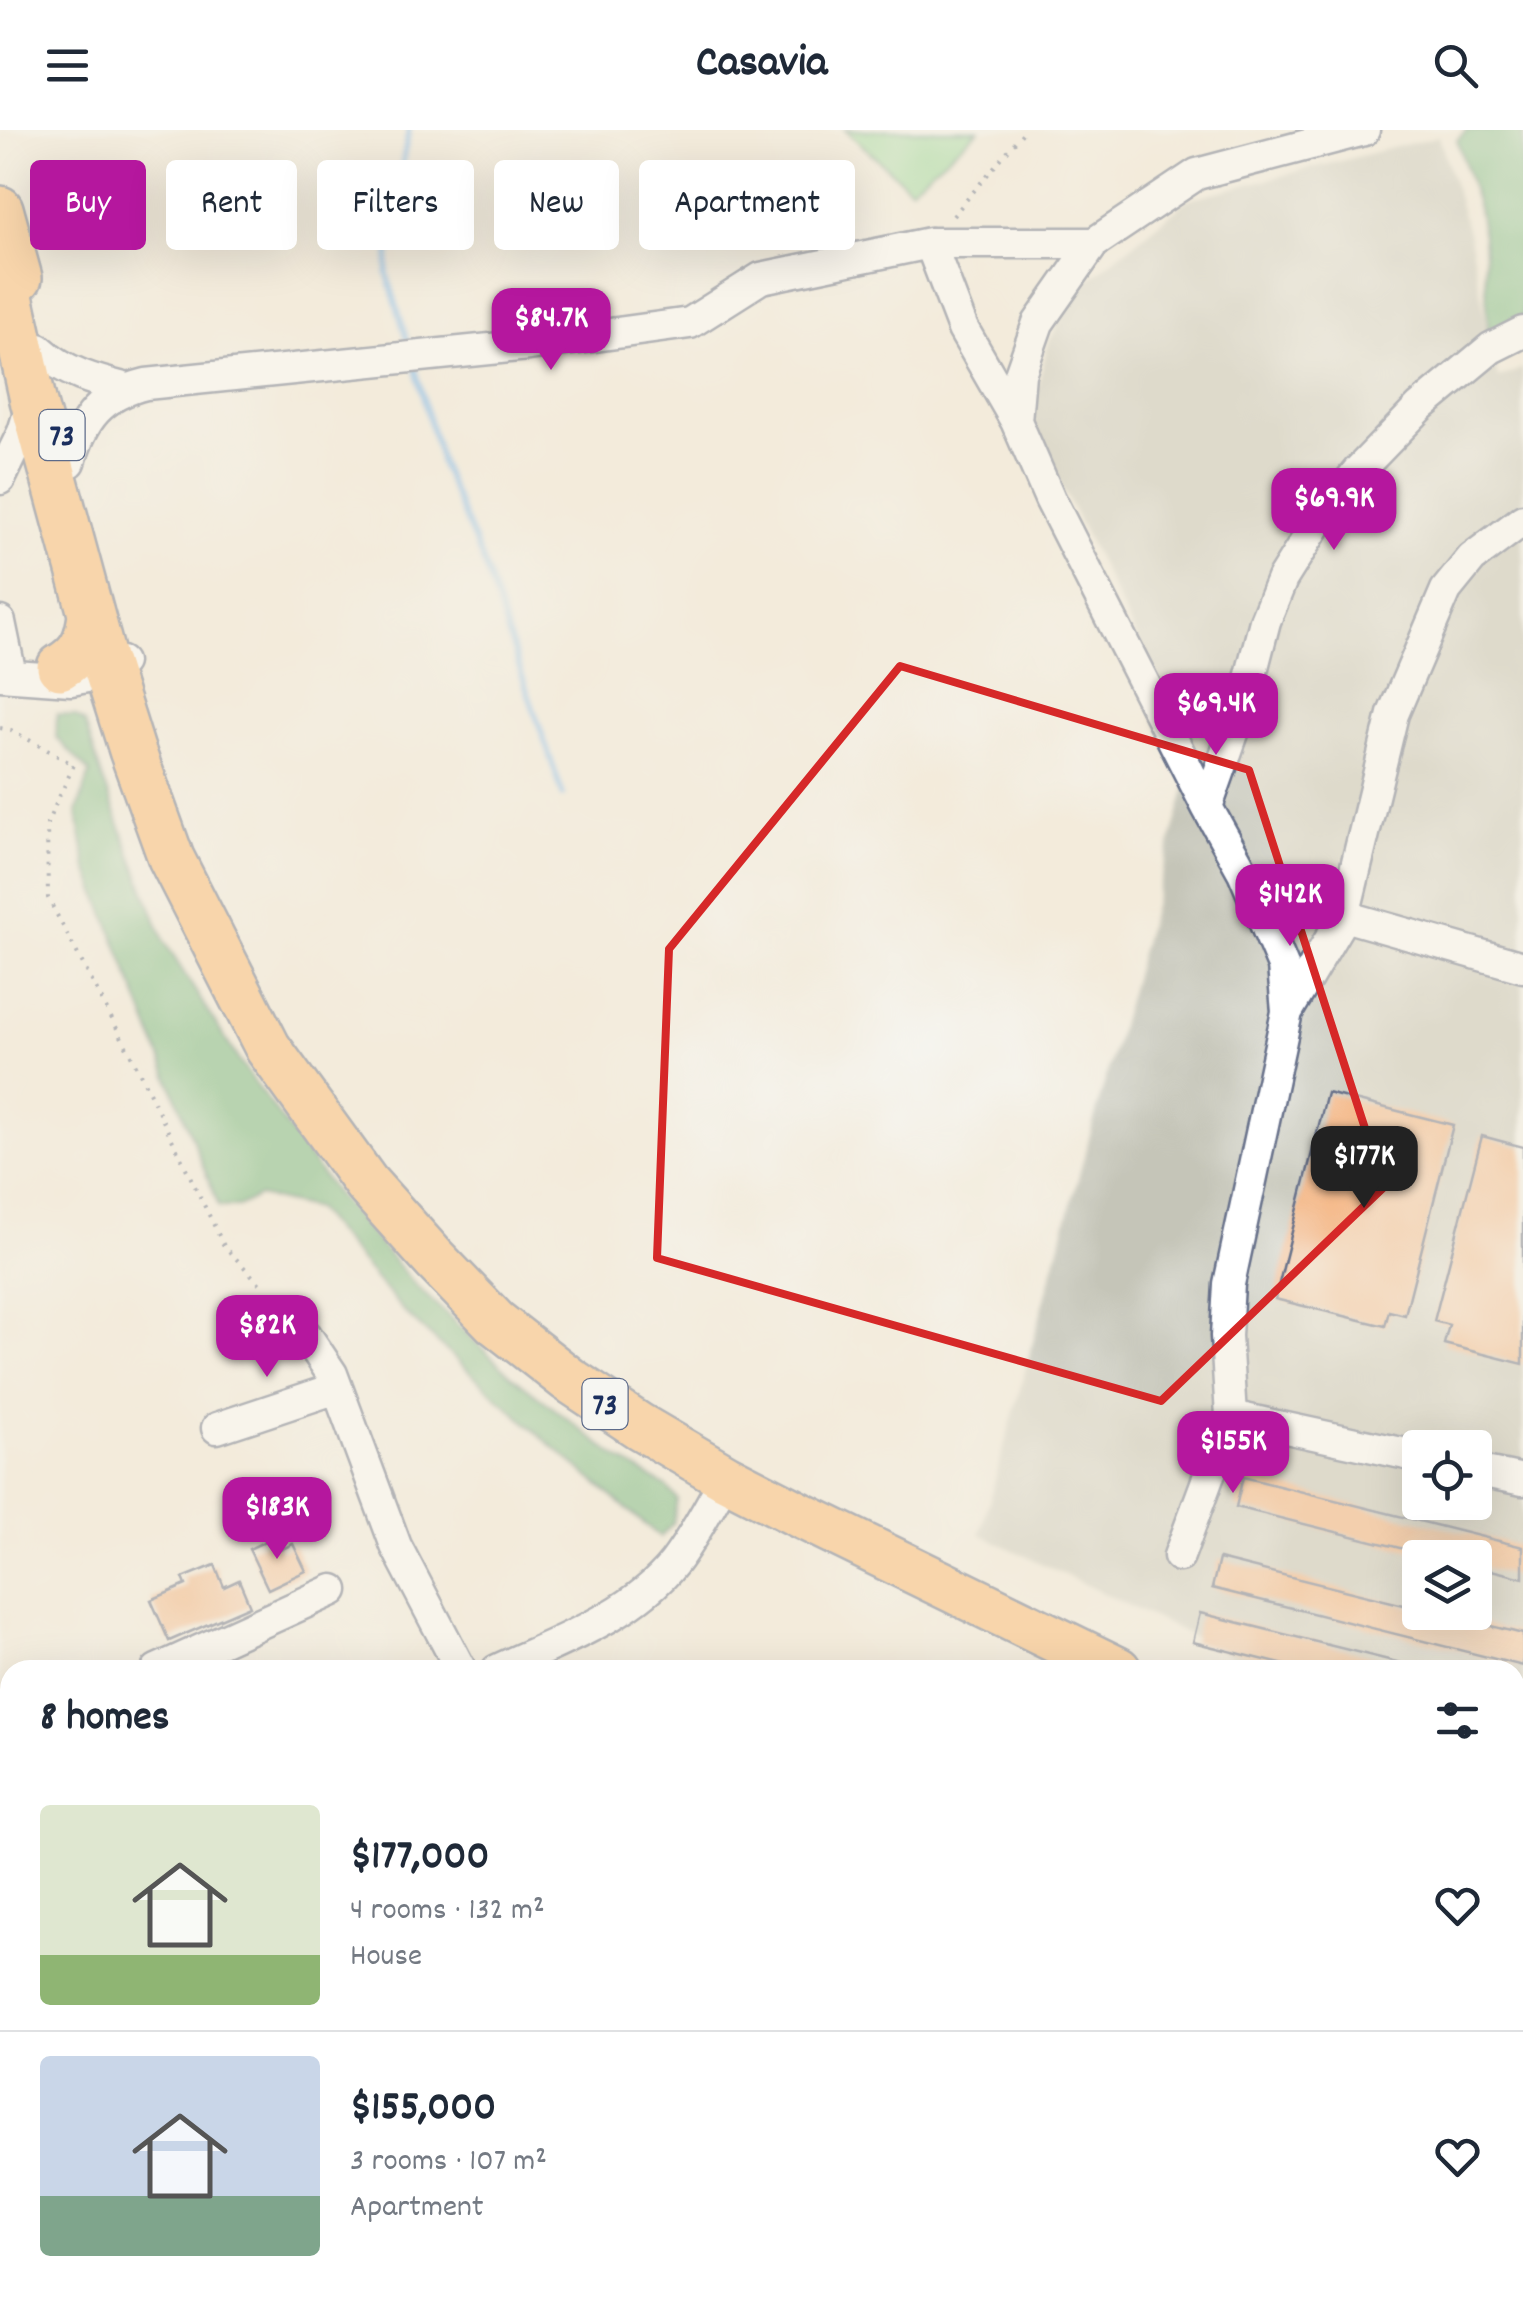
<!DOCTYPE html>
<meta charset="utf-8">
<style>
body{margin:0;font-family:Dekko,sans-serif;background:#f2f2f3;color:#1f2937;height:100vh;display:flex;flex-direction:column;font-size:38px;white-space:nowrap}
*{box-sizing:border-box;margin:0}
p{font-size:32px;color:#747a83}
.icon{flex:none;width:55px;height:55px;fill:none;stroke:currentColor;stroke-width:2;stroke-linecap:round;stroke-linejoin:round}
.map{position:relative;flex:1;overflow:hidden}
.sheet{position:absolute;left:0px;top:1530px;width:1525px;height:642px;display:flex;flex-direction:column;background:#fff;border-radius:30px 30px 0 0;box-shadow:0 10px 40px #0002}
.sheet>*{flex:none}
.hud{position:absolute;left:30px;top:30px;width:1000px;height:90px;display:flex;gap:20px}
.fabs{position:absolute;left:1402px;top:1300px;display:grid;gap:20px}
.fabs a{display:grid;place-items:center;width:90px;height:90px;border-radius:10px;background:#fff;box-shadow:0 10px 40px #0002;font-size:50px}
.price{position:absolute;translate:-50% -85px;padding:0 22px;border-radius:20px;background:#b5179e;color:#fff;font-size:32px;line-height:65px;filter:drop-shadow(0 2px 5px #0008)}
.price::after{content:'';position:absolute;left:50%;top:60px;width:30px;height:22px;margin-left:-15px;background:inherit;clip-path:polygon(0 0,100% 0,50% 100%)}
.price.current{background:#222;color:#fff}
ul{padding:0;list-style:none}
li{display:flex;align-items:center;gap:30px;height:250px;padding:0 40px}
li+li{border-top:2px solid #e0e1e3}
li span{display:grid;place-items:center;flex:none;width:280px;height:200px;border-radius:10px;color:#555}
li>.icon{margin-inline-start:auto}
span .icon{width:120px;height:120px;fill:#fffc;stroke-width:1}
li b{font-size:42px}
h2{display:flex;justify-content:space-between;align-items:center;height:120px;padding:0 40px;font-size:42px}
.tag{padding:0 35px;border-radius:10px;background:#fff;box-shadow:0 10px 40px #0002;font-size:35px;line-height:90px}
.tag.current{background:#b5179e;color:#fff}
header{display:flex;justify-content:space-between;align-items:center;height:130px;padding:0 40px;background:#fff;font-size:45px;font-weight:700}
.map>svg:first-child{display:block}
</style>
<header><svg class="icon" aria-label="menu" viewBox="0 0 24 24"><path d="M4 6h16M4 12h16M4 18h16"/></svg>Casavia<svg class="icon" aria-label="search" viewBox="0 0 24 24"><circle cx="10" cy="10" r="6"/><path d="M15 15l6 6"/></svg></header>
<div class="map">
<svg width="1523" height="2171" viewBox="0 0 1523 2171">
<rect width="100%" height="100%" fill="#f6f6f2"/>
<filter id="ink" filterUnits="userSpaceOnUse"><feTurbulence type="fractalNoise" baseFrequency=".01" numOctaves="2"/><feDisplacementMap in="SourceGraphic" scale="20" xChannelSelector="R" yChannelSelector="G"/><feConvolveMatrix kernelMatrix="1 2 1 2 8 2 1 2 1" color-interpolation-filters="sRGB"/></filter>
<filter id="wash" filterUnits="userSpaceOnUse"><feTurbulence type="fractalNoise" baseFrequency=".0048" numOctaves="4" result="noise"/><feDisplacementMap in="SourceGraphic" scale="40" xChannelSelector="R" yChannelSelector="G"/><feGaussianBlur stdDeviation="2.25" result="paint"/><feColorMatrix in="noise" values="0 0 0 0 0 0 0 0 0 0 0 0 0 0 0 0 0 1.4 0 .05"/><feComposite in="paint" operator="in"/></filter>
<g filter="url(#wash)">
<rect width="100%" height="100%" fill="#f3ebdb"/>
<!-- industrial -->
<path fill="#c5c5b8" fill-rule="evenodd" d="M1439,6L1469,106L1498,248L1523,238V1667L1515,1664V1540H1261L980,1404L1195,624L1032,298L1036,263L1048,213L1080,157L1189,69ZM1420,1318H1475V1372H1420ZM1420,1428H1475V1482H1420Z"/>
<!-- green -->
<path fill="#8ed691" stroke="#548278" stroke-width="2.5" d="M845,0H979L910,58Z"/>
<!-- forest -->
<path fill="#72b77b" stroke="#46736c" stroke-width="2.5" d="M1467,0H1523V202L1489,209L1483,107L1478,78L1457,10Z
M57,584L75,586L85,593L103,650L164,811L239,931L335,1063L416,1156L511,1245L618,1328L667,1357L677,1369L673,1393L660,1407L544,1309L405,1183L315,1079L259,1066L238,1077H219L87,737L77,682L90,643L56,607Z"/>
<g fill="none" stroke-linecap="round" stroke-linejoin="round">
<!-- stream -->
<path stroke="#78b6eb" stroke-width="6" d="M409,0L395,68L387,143L410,220
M415,237L441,334L483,431L563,665"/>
</g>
<g id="blocks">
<!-- building -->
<path fill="#f4ad76" d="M1327,963L1453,995L1405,1185L1389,1181L1385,1196L1275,1169Z
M1482,1006L1523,1017V1234L1444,1214L1449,1195L1434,1191Z
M1243,1347L1523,1417V1448L1475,1436V1428H1440L1236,1377Z
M274,1407L280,1420L293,1414L306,1441L268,1459L249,1419Z
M1219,1429L1420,1479V1482H1435L1523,1504V1536L1212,1458Z
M215,1435L224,1457L239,1450L250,1476L169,1511L151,1470L186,1455L183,1448Z
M1200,1483L1425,1539V1540H1305L1193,1512Z
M10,1675V1721H0V1676Z"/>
</g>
</g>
<g filter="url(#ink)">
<use href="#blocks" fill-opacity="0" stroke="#67718a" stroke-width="2.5"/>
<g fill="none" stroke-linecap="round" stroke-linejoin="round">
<!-- minor casing -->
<g stroke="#67718a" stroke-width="35">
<path id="minor" d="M1364,0L1197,44L1094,113L1038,193L1020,244L1016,291L1050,369L1207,677L1243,742L1283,836L1287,882L1229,1154L1226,1206L1231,1286L1420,1327
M39,219C65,243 95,251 128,259
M1016,291L963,199L930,113H1094
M70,332C83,288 101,265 146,254L529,215L690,193L761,148L930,113
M0,349L23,302L32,273
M0,492L11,545
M0,545L71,550L108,543L121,532
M1207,677L1244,572L1265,491L1282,449L1321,387L1358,341L1420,277L1491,218L1523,202
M1344,786L1523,837
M1287,882L1344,786L1393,584L1446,460L1472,428L1523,390
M273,1180L306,1205L332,1244L396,1416L461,1540
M217,1298L337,1258
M1475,1340L1523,1350
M1179,1426L1231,1286
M157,1540L333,1460
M497,1540C557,1512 632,1486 674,1433C694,1407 710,1375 726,1347
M0,1768L10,1764"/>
</g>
<!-- highway casing -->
<g stroke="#67718a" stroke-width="50">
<path id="highway" d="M0,79L19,148
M0,121L33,270L103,528L132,620L171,728L268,918L366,1053L434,1129L495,1192L568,1249L639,1296L726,1347L800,1385L1118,1540
M60,537C82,524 88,510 91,485
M1515,1740L1523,1745"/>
</g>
<!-- path -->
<path stroke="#67718a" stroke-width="4" stroke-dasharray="2.5 8" stroke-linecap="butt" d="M953,86L1025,0
M0,598L11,600L74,635L47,693L48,768L132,927L224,1116L263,1157
M1030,2171L1031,2162"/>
<!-- minor -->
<use href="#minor" stroke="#fff" stroke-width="30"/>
<!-- highway -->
<use href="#highway" stroke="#febb71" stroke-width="45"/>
</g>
</g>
<!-- marked area -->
<path d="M0 0H1523V2171H0ZM900,536L1249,640L1384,1057L1161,1271L657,1128L669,819Z" fill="#f3ebdb" fill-opacity=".55" fill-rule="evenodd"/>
<path fill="none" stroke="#d62828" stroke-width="8" stroke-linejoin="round" d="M900,536L1249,640L1384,1057L1161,1271L657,1128L669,819Z"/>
<g text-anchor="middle" stroke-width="10" stroke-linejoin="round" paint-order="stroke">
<!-- shield labels -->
<g fill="#f6f6f2" stroke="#5d6b8a" stroke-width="2.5">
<rect x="39.5" y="280" width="45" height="50" rx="8"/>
<rect x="582.5" y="1249" width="45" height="50" rx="8"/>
</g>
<g font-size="30" font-weight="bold" fill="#1b2f5e">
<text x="62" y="315">73</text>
<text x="605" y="1284">73</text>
</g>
</g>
</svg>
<div class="fabs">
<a><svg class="icon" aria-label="locate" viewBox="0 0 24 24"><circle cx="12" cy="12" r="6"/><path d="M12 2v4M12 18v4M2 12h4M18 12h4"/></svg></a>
<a><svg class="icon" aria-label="layers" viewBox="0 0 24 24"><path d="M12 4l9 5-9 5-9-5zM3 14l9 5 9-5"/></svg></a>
</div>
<b class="price" style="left:551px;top:243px">$84.7K</b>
<b class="price" style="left:1334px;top:423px">$69.9K</b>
<b class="price" style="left:1216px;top:628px">$69.4K</b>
<b class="price" style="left:1290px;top:819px">$142K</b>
<b class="price current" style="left:1364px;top:1081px">$177K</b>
<b class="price" style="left:267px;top:1250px">$82K</b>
<b class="price" style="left:1233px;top:1366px">$155K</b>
<b class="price" style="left:277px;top:1432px">$183K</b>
<div class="hud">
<a class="tag current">Buy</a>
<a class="tag">Rent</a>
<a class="tag">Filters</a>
<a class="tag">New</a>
<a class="tag">Apartment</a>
</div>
<section class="sheet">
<h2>8 homes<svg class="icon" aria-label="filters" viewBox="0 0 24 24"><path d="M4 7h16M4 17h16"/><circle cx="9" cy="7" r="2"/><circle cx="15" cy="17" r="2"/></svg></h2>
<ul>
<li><span style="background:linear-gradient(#dfe7d0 75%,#8fb573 0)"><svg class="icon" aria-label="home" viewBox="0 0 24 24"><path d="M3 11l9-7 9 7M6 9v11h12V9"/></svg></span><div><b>$177,000</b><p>4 rooms · 132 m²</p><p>House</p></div><svg class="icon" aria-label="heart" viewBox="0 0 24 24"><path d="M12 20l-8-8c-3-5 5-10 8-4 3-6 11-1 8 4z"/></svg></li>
<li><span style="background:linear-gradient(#c9d6e8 70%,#7fa58c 0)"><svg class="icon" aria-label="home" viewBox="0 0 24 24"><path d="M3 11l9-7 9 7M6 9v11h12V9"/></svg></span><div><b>$155,000</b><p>3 rooms · 107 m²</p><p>Apartment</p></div><svg class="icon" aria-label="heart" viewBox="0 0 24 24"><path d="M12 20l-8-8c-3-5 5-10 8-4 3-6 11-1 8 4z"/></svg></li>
</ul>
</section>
</div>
